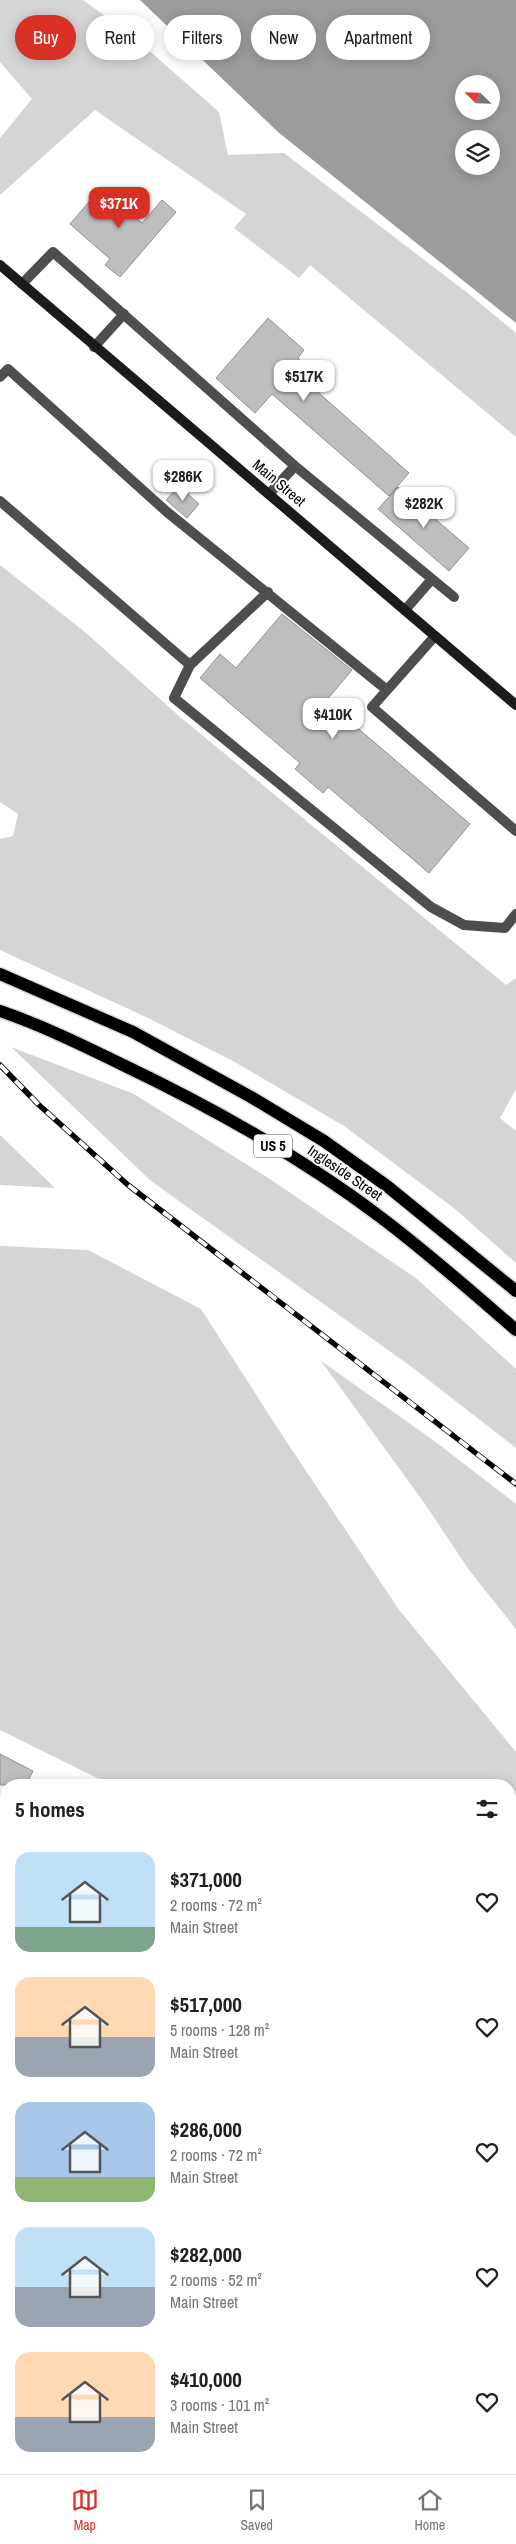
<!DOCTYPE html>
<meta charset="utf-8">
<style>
body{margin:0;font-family:"Archivo Narrow",sans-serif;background:#f6f6f6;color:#202124;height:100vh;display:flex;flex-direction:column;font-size:19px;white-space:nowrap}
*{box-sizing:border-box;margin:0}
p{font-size:16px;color:#757577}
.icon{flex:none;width:28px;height:28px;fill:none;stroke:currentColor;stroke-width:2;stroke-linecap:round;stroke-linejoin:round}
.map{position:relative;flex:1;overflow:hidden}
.panel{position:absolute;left:0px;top:1779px;width:516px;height:696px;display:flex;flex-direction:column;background:#fff;border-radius:20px 20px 0 0;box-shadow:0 2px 12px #0003}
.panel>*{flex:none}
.guide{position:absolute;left:15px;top:15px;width:486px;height:45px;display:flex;gap:10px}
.needle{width:32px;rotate:293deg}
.buttons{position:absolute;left:455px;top:75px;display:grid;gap:10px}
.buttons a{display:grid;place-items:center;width:45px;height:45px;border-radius:50%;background:#fff;box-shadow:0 2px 12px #0003;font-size:25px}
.price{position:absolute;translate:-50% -42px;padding:0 11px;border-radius:10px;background:#fff;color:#222;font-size:16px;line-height:32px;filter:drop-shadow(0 1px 2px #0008)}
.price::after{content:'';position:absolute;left:50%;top:30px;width:15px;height:11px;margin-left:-8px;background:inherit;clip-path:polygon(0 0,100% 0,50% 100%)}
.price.selected{background:#d93025;color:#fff}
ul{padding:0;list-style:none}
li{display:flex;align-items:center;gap:15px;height:125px;padding:0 15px}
li span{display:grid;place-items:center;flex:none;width:140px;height:100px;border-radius:15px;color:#555}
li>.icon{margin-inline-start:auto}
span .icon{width:60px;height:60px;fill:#fffc;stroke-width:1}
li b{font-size:21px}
h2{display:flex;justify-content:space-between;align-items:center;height:60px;padding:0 15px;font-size:21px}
.tag{padding:0 18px;border-radius:22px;background:#fff;box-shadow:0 2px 12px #0003;font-size:18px;line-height:45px}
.tag.selected{background:#d93025;color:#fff}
.tabs{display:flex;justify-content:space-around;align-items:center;height:70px;border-top:1px solid #e0e0e0;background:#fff;font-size:14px;color:#757577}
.tabs a{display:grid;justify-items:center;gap:2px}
.tabs .selected{color:#d93025}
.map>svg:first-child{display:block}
</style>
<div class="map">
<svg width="516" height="2474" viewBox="0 0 516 2474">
<rect width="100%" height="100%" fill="#fff"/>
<!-- green -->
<path fill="#d5d5d5" d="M0,0H83L129,33L219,112L228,155L284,153L469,294L516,333V437L310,265L299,278L234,228L246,214L95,110L0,195V138L32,99L0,62Z
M0,565L85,632L179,716L506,985L516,978V1089L500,1118L516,1131V1263L455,1209L344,1126L233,1061L146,1017L0,950V839L13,836L18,814L0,802Z
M11,1047L134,1094L270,1179L417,1279L516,1369V1448L409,1365L151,1181Z
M0,1135L55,1188L0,1185Z
M0,1246L88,1250L201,1309L284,1438L400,1611L516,1752V2007L510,2003V1785H111L0,1730Z
M321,1361L433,1440L516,1504V1629L469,1570L425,1504Z
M516,2331V2474H452L455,2469H510V2344Z"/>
<!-- water -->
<path fill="#9c9c9c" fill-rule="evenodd" d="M140,0H516V323L278,132ZM464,84H491V111H464ZM464,139H491V166H464Z"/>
<!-- building -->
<path fill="#bebebe" stroke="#929292" d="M101,188L142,223L162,200L176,212L120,277L105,265L110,259L70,224Z
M268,318L304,350L298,358L300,360L292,369L409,473L389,496L272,394L255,413L216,378Z
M179,486L199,504L187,518L166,500Z
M398,487L469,548L449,571L378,509Z
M282,614L352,670L326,701L470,824L429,873L328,787L323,793L295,769L300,763L200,678L220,654L236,668Z
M0,1754L33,1771L26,1785H0Z"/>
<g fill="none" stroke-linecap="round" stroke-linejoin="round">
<!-- primary casing -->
<g stroke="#dbdbdb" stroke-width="15">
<path id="primary" d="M0,974L133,1032L251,1097L324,1141L387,1186L516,1291
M0,1011C41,1025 82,1045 121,1064C211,1107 300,1156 379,1216C427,1252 471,1291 516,1330"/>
</g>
<!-- service -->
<path stroke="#4e4e4e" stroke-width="10" d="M22,284L53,252L295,466L269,494
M94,347L124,314
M0,377L8,369L167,512L387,690
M295,466L454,597
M0,501L190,665L268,592
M405,610L432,579
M435,636L372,707L516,831
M190,665L174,698L431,907L464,925L505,928L516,914"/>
<!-- minor -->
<path stroke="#4e4e4e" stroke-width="10" d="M0,1959L6,1957
M0,2348L6,2351
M245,2474L247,2469"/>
<!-- secondary -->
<path stroke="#1b1b1b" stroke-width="10" d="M0,265L516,705"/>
<!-- primary -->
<use href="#primary" stroke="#000" stroke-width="12"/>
<!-- rail casing -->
<g stroke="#000" stroke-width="5.5">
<path id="rail" d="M0,1065L39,1105L128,1185L516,1484"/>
</g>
<!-- rail -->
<use href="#rail" stroke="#fff" stroke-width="4" stroke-dasharray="11" stroke-linecap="butt"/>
</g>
<g text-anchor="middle" stroke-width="4" stroke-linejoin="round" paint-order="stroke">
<!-- shield labels -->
<rect fill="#fff" stroke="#4c4c4c" stroke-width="1" x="254" y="1134.5" width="38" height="23" rx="4"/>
<g font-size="14" font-weight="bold" fill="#000">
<text x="273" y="1151">US 5</text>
</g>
<!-- street labels -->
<g font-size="15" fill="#000" stroke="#fff">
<text transform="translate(279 483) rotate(40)" y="5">Main Street</text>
<text transform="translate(345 1173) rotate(34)" y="5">Ingleside Street</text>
</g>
</g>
</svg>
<div class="buttons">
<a><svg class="needle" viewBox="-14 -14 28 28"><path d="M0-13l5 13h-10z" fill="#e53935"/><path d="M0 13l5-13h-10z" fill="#757577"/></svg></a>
<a><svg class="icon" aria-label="layers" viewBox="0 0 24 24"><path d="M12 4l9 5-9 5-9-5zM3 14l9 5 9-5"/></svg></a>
</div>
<b class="price selected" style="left:119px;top:229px">$371K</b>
<b class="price" style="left:304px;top:402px">$517K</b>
<b class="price" style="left:183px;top:502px">$286K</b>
<b class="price" style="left:424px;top:529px">$282K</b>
<b class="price" style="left:333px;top:740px">$410K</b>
<div class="guide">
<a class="tag selected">Buy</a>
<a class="tag">Rent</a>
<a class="tag">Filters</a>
<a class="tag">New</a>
<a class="tag">Apartment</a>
</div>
<section class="panel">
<h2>5 homes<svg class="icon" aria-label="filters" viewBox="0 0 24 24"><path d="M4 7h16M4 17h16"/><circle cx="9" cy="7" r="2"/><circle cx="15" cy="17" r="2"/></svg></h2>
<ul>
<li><span style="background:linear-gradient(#bfe0f5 75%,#7fa58c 0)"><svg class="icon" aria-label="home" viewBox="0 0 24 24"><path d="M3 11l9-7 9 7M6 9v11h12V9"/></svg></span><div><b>$371,000</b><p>2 rooms · 72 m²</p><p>Main Street</p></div><svg class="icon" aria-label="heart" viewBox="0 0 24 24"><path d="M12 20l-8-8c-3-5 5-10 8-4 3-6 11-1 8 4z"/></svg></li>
<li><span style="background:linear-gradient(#ffd9b3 60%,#9aa5b1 0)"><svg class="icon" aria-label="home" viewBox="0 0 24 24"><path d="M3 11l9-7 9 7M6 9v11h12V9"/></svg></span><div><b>$517,000</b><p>5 rooms · 128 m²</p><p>Main Street</p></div><svg class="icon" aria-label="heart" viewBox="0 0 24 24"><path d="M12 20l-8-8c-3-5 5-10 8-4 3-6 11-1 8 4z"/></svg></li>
<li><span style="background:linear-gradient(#a9c7e8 75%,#8fb573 0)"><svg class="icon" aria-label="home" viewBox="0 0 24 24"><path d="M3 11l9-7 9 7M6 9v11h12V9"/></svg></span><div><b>$286,000</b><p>2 rooms · 72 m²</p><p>Main Street</p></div><svg class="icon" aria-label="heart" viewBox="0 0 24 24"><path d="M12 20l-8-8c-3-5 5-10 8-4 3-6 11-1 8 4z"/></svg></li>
<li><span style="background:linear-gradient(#bfe0f5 60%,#9aa5b1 0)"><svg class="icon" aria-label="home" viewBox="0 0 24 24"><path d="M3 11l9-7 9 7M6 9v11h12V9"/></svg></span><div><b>$282,000</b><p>2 rooms · 52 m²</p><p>Main Street</p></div><svg class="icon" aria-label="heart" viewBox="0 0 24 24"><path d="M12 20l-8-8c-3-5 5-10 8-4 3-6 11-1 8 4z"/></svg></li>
<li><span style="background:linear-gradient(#ffd9b3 65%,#9aa5b1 0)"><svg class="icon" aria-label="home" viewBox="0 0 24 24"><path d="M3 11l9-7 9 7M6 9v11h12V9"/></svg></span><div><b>$410,000</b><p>3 rooms · 101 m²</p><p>Main Street</p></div><svg class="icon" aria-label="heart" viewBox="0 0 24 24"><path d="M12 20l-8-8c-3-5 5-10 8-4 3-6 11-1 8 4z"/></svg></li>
</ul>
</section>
</div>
<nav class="tabs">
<a class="selected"><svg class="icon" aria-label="map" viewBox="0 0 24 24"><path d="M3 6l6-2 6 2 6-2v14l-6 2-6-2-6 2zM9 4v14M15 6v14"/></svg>Map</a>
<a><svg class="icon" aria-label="saved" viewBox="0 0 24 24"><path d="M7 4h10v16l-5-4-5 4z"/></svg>Saved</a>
<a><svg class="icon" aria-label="home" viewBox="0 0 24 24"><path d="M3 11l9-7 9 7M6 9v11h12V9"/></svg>Home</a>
</nav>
